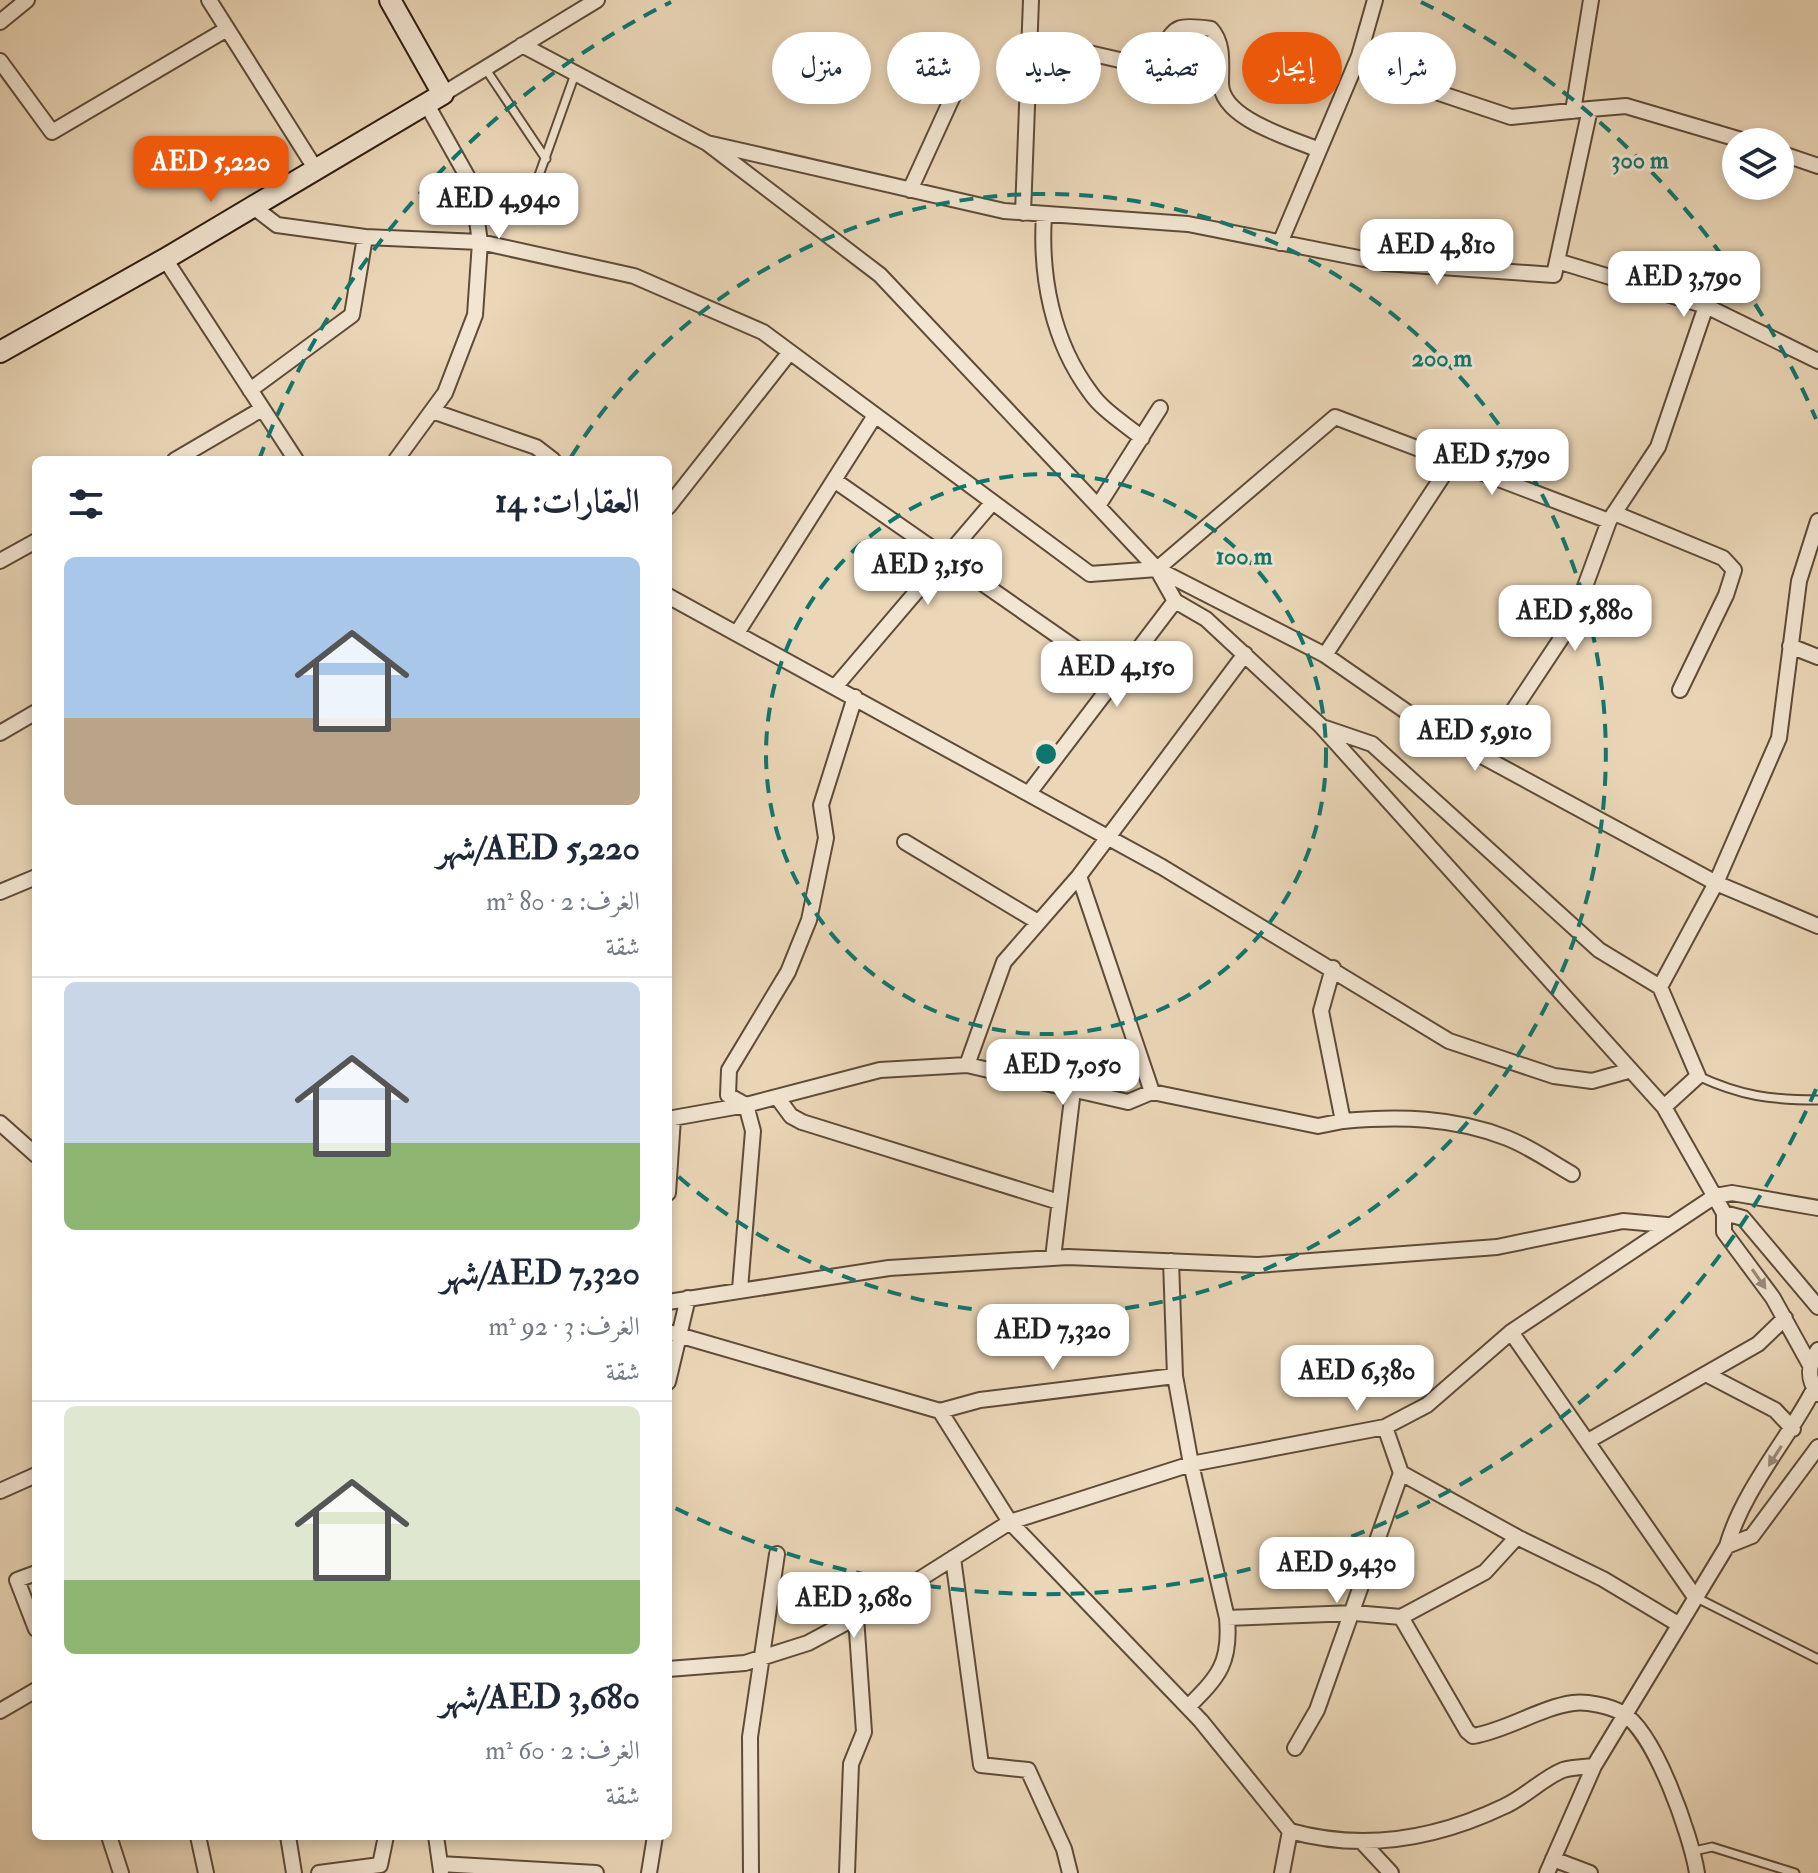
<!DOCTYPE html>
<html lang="ar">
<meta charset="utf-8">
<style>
body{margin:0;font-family:"IM FELL Double Pica",Amiri,serif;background:#f6f6f7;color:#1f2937;direction:rtl;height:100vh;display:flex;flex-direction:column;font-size:30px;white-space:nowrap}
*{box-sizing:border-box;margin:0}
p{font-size:26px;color:#747a83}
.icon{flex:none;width:44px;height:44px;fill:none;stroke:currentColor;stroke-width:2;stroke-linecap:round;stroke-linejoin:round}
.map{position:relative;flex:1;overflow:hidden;direction:ltr}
.panel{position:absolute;left:32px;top:456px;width:640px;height:1384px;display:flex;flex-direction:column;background:#fff;border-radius:12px;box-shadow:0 4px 12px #0003;direction:rtl}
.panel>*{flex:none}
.guide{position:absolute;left:696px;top:32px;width:760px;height:72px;direction:rtl;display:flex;gap:16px}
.fabs{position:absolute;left:1722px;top:128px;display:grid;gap:16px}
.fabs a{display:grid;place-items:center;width:72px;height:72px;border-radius:50%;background:#fff;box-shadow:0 4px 12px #0003;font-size:40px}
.price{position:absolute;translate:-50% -68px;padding:0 18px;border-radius:16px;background:#fff;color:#222;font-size:26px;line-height:52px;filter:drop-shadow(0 2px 4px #0008)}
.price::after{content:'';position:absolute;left:50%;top:48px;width:24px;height:18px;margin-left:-12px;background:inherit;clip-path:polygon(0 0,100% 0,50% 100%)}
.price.current{background:#ea580c;color:#fff}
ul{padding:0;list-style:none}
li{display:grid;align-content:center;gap:16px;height:424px;padding:0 32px}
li+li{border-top:2px solid #e0e1e3}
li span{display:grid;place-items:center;height:248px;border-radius:12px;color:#555}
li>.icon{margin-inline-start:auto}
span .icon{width:144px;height:144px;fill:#fffc;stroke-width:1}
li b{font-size:34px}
h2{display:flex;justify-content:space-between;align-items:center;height:96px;padding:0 32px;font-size:34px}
.pill{padding:0 28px;border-radius:36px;background:#fff;box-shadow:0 4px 12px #0003;font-size:28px;line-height:72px}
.pill.current{background:#ea580c;color:#fff}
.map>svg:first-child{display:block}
</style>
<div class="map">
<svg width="1818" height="1873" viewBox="0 0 1818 1873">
<rect width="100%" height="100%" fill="#ebd7b8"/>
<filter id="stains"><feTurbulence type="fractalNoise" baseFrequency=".0025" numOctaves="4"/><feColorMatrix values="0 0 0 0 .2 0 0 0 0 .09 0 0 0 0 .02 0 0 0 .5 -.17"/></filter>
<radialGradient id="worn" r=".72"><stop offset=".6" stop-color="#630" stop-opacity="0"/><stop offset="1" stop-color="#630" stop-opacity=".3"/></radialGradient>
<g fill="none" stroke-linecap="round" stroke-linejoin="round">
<!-- service casing -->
<g stroke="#5e4b38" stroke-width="11">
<path id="service" d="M485,68L546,159
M477,221L519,196L538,178L575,74
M1698,1076C1741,1096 1771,1100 1818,1100
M1695,1597L1818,1659
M1694,1851L1712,1847L1795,1873"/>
</g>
<!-- minor casing -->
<g stroke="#5e4b38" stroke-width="18">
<path id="minor" d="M209,0L315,168
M0,22L27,0
M1028,39L1137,64L1155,58C1177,29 1170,23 1211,29C1224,43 1221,64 1221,83C1221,119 1291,138 1319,150
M522,45L707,143L1004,211L1188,224L1384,263L1554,275L1590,109L1626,106L1748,142
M0,61L52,132L227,29
M1355,65L1511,117L1590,109
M443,94L597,0
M426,103L472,185L480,242L634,276L763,332L1090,574L1157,569L1325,655L1430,728L1716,883L1818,926
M1573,111L1591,0
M707,143L880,275L1157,569L1175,601L1206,619L1321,726L1664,1107L1724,1213V1232L1773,1298L1810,1365
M1780,153L1818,166
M910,190L958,85
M251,205L277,225L365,237L480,242L475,315L445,393L396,460
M1023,213L1031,0
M1044,215C1040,276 1052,341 1090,392C1102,410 1125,424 1142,438
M1280,243L1359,56L1375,0
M165,259L296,460
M1557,261L1706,306L1818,361
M250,390L352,315L365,237
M432,411L536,447L553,460
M175,460L262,409
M834,480L1117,677
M1098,506L1160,408
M668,507L790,352
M1614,513L1723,558L1734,570L1726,595L1680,690
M0,561L36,541
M1157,569L1335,417L1609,521L1658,447L1706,306
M668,596L1162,867L1449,1041L1554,1076L1592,1081L1628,1071
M737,633L874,417
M1790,646L1818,657
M1245,654L1079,876L1152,1092L1318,1126L1343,1121
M1325,655L1452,462
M835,687L992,503
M855,697L821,805L826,838L809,920L788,972L729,1070L728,1095L746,1105L880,1070L967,1065L1004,962L1079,876
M1325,728L1372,744L1599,950L1660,987L1698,1076L1664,1107
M0,733L36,712
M1483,756L1572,622L1609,521
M1029,793L1175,601
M905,842L1038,922
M0,892L36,877
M1333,968L1321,1011L1343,1121C1399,1116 1454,1117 1507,1138C1530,1147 1551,1162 1572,1174
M1660,987L1716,883L1779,738L1799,581L1818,521
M967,1065L1128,1102L1152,1092
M777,1097L791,1116L802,1122L1059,1202
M0,1123L36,1155
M668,1193L673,1118L746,1105L753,1131L740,1289
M1724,1213L1743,1218L1818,1307
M1053,1258L1073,1090
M1171,1261L1175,1376L1191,1464L1227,1618L1354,1613L1401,1617L1485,1572L1517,1537L1603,1579L1678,1624
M668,1302L889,1268L1068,1257L1258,1265L1497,1247L1623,1221L1667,1225
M668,1332L940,1411L1010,1522L1201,1721L1290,1831L1282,1873
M1511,1332L1695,1597
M1706,1374L1775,1410L1793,1429
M668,1382L688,1298
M1818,1394C1807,1379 1808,1364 1818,1350
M940,1411L980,1400L1175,1376
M1385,1427L1401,1473L1517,1537
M1588,1441L1758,1344L1785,1318
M0,1491L36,1475
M1727,1546L1752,1536L1818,1447
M953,1558L981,1765L1028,1770L1064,1849L1070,1873
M36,1573L17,1580L36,1629
M1401,1617L1467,1731L1473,1736C1508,1730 1539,1708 1573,1703C1586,1701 1610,1706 1622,1713C1655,1731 1691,1836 1697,1873
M668,1669L745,1663L808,1643L879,1605L1010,1522L1191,1464L1385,1427L1427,1405L1511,1332L1715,1196L1732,1193L1818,1208
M1188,1707C1219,1676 1231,1663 1227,1618
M0,1711L36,1690
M1295,1748L1317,1710L1401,1473
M1290,1831C1365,1852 1436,1839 1505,1806C1525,1797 1543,1778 1563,1770C1572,1767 1584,1767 1594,1766
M109,1836L121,1873
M198,1836L206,1873
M288,1836L294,1873
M436,1836L441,1871
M1364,1844L1391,1873
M1553,1859L1590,1873
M440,1864L596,1873
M319,1873L380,1865L386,1836
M649,1873L655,1836
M751,1873L750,1737L777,1554
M847,1873L851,1764L864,1732L856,1617
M1547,1873L1594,1766L1727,1546C1743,1490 1787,1441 1814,1389"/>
</g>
<!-- secondary casing -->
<g stroke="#2f1c0e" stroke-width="24">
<path id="secondary" d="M0,352L165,259L443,94L390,0"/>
</g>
<!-- service -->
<use href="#service" stroke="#f2e5d1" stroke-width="7"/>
<!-- minor -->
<use href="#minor" stroke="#f2e5d1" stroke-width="14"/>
<!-- secondary -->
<use href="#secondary" stroke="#f2e5d1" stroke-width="20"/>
</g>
<!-- one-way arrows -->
<defs><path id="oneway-solid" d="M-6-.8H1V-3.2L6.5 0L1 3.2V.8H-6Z" transform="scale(2)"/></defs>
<g fill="#9a8b79">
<use href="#oneway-solid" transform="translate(1759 1279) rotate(55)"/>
<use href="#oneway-solid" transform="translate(1775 1456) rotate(123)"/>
</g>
<!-- distance rings -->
<g fill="none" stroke="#0f766e" stroke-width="4" stroke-dasharray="14 10">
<circle cx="1046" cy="754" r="280"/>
<path d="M571 457A560 560 0 1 1 671 1170"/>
<path d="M1816 1089A840 840 0 0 1 671 1506M259 460A840 840 0 0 1 671 2M1421 2A840 840 0 0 1 1816 419"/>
</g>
<circle cx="1046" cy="754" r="12" fill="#0f766e" stroke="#f2e5d1" stroke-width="4"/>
<g font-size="24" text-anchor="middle" font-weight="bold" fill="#0f766e" stroke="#f2e5d1" stroke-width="6" stroke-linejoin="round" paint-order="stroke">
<text x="1640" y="168">300 m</text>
<text x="1442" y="366">200 m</text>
<text x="1244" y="564">100 m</text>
</g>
<rect width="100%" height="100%" filter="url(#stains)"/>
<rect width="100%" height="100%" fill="url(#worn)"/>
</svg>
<div class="fabs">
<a><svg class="icon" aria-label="layers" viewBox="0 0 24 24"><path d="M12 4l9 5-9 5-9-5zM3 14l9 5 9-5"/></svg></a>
</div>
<b class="price current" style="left:211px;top:204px">AED 5,220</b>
<b class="price" style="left:499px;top:241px">AED 4,940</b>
<b class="price" style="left:1437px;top:287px">AED 4,810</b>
<b class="price" style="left:1684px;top:319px">AED 3,790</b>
<b class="price" style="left:1492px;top:497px">AED 5,790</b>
<b class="price" style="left:928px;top:607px">AED 3,150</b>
<b class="price" style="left:1575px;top:653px">AED 5,880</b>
<b class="price" style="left:1117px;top:709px">AED 4,150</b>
<b class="price" style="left:1475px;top:773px">AED 5,910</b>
<b class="price" style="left:1063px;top:1107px">AED 7,050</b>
<b class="price" style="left:1053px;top:1372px">AED 7,320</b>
<b class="price" style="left:1357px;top:1413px">AED 6,380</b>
<b class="price" style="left:1337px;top:1605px">AED 9,430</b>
<b class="price" style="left:854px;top:1640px">AED 3,680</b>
<div class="guide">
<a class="pill">شراء</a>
<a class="pill current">إيجار</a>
<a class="pill">تصفية</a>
<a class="pill">جديد</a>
<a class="pill">شقة</a>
<a class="pill">منزل</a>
</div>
<section class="panel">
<h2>العقارات: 14<svg class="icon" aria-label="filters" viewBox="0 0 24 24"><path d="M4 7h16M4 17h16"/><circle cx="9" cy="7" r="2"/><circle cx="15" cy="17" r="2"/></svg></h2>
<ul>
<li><span style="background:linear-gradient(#a9c7e8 65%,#b9a48a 0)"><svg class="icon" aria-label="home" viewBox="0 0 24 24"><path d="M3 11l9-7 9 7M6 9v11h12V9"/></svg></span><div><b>AED 5,220/شهر</b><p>الغرف: 2 · 80 m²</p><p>شقة</p></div></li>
<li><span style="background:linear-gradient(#c9d6e8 65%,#8fb573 0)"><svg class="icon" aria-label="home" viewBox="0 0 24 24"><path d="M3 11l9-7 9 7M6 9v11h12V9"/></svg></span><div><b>AED 7,320/شهر</b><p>الغرف: 3 · 92 m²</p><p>شقة</p></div></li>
<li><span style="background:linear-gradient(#dfe7d0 70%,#8fb573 0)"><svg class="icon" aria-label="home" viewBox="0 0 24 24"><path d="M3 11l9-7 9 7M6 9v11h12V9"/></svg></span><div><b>AED 3,680/شهر</b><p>الغرف: 2 · 60 m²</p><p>شقة</p></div></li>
</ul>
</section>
</div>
